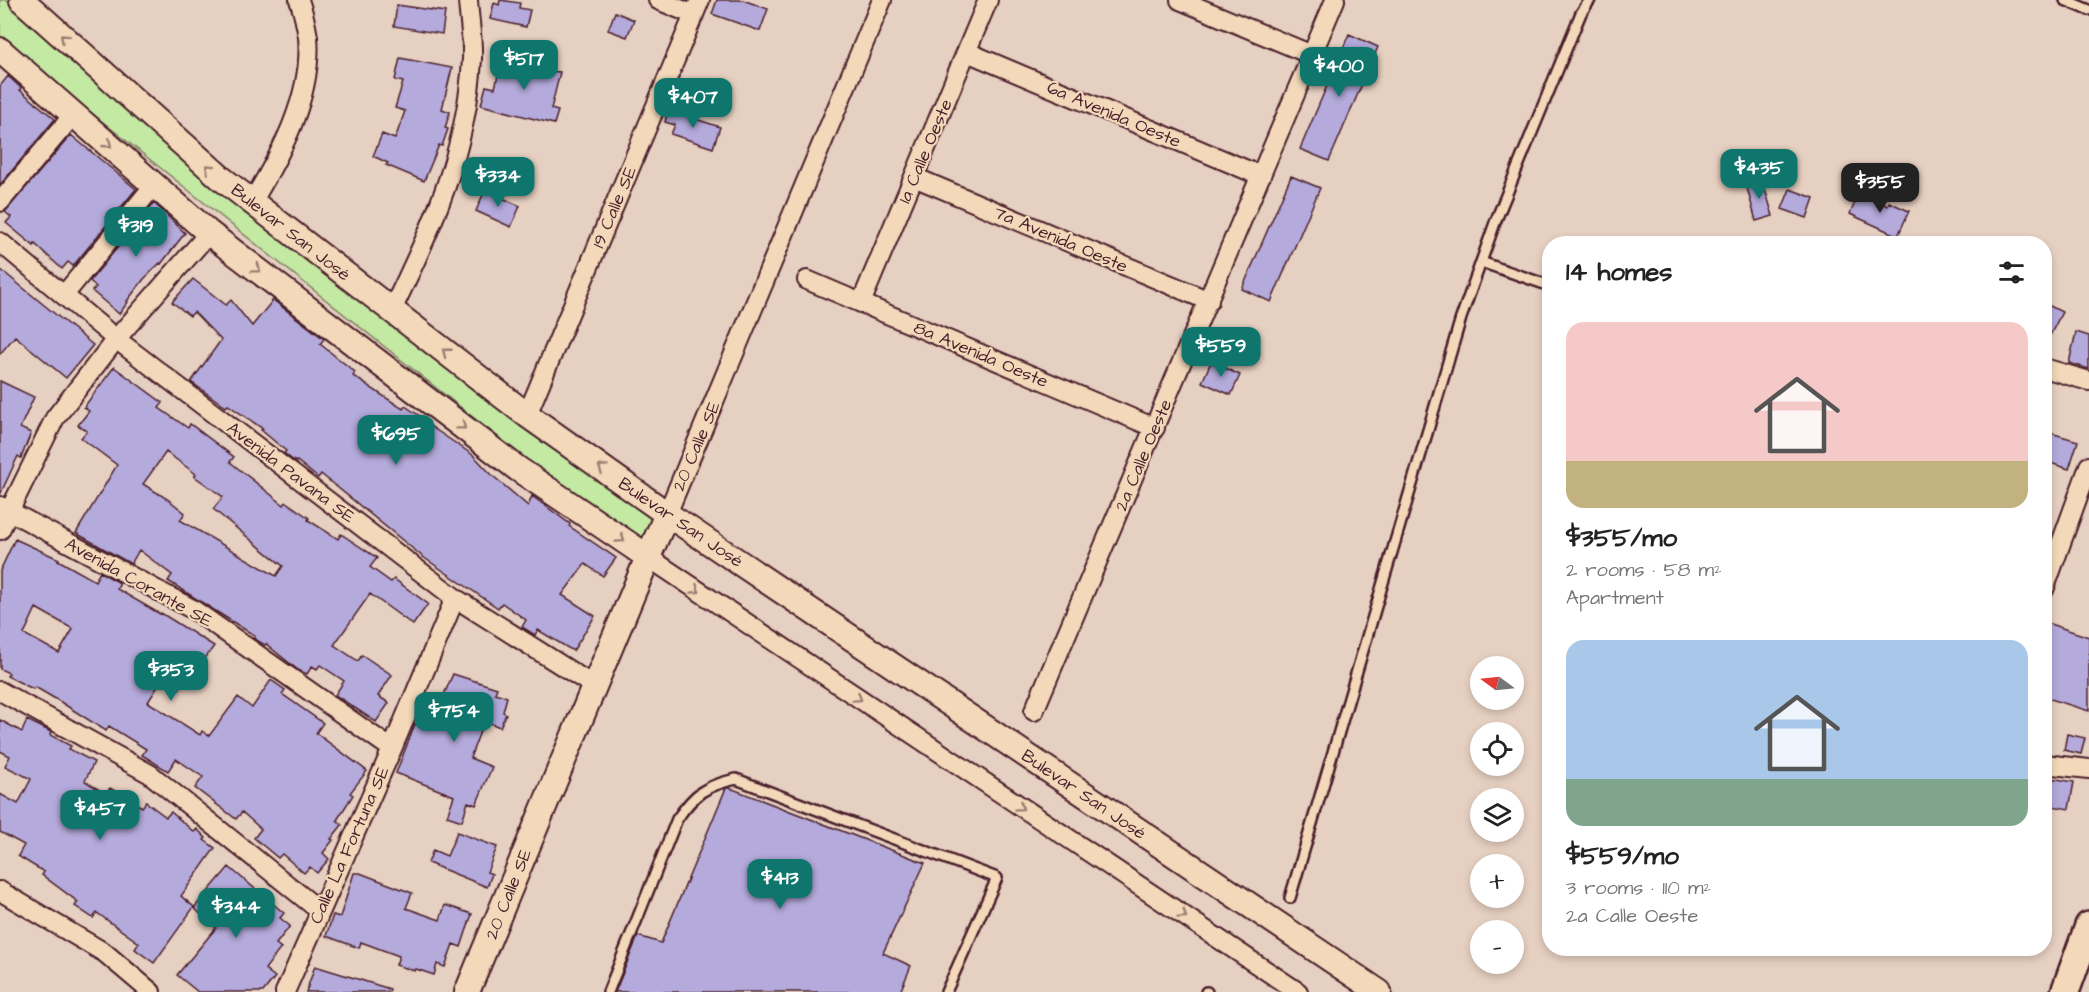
<!DOCTYPE html>
<meta charset="utf-8">
<style>
body{margin:0;font-family:"Architects Daughter",sans-serif;background:#f6f6f6;color:#222;height:100vh;display:flex;flex-direction:column;font-size:22px;white-space:nowrap}
*{box-sizing:border-box;margin:0}
p{font-size:20px;color:#767676}
.icon{flex:none;width:33px;height:33px;fill:none;stroke:currentColor;stroke-width:2;stroke-linecap:round;stroke-linejoin:round}
.map{position:relative;flex:1;overflow:hidden}
.details{position:absolute;left:1542px;top:236px;width:510px;height:720px;display:flex;flex-direction:column;background:#fff;border-radius:24px;box-shadow:0 3px 9px #0003}
.details>*{flex:none}
.needle{width:39px;rotate:285deg}
.controls{position:absolute;left:1470px;top:656px;display:grid;gap:12px}
.controls a{display:grid;place-items:center;width:54px;height:54px;border-radius:50%;background:#fff;box-shadow:0 3px 9px #0003;font-size:30px}
.price{position:absolute;translate:-50% -51px;padding:0 14px;border-radius:12px;background:#0f766e;color:#fff;font-size:20px;line-height:39px;filter:drop-shadow(0 2px 3px #0008)}
.price::after{content:'';position:absolute;left:50%;top:36px;width:18px;height:14px;margin-left:-9px;background:inherit;clip-path:polygon(0 0,100% 0,50% 100%)}
.price.active{background:#222;color:#fff}
ul{padding:0;list-style:none}
li{display:grid;align-content:center;gap:12px;height:318px;padding:0 24px}
li span{display:grid;place-items:center;height:186px;border-radius:18px;color:#555}
li>.icon{margin-inline-start:auto}
span .icon{width:108px;height:108px;fill:#fffc;stroke-width:1}
li b{font-size:26px}
h2{display:flex;justify-content:space-between;align-items:center;height:72px;padding:0 24px;font-size:26px}
.map>svg:first-child{display:block}
</style>
<div class="map">
<svg width="2089" height="992" viewBox="0 0 2089 992">
<rect width="100%" height="100%" fill="#e6d0c1"/>
<filter id="ink" filterUnits="userSpaceOnUse"><feTurbulence type="fractalNoise" baseFrequency=".0167" numOctaves="2"/><feDisplacementMap in="SourceGraphic" scale="12" xChannelSelector="R" yChannelSelector="G"/><feConvolveMatrix kernelMatrix="1 2 1 2 8 2 1 2 1" color-interpolation-filters="sRGB"/></filter>
<g filter="url(#ink)">
<!-- green -->
<path fill="#c3e9a3" stroke="#868467" stroke-width="1.5" d="M0,0H23L227,173L665,515L647,556L0,40Z"/>
<!-- building -->
<path fill="#b4aadb" stroke="#4a1f2b" stroke-width="1.5" fill-rule="evenodd" d="M500,0L520,3L519,8L530,10L526,27L490,19L494,3L499,5Z
M717,0H743L768,9L760,31L712,14Z
M397,5L445,12L442,34L394,26Z
M615,12L634,20L627,37L608,30Z
M1349,34L1378,47L1329,161L1300,149Z
M400,58L452,68L442,109L450,112L445,128L448,129L442,146L439,145L424,181L386,165L388,163L373,156L382,134L395,139L405,111L395,108L403,82L395,80Z
M513,59L550,67L549,71L560,72L551,109L558,111L554,124L481,105L486,86L495,88L500,67L509,69Z
M8,76L21,88L20,90L55,119L0,185V86Z
M668,110L720,127L713,148L671,134L675,125L665,122Z
M71,135L136,189L73,266L68,262L62,269L35,244L34,246L6,223L11,217L5,212Z
M1291,176L1320,188L1271,302L1242,289Z
M1762,179L1773,216L1756,221L1746,184Z
M1790,189L1814,198L1807,218L1782,209Z
M485,190L520,206L511,227L476,211Z
M1859,193L1888,206L1889,202L1909,211L1898,236L1850,214Z
M154,203L185,233L161,264L160,263L144,279L127,301L128,302L119,314L92,291L96,287L90,281Z
M0,269L93,345L66,378L15,336L0,354Z
M193,279L226,305L231,300L252,326L273,300L324,339L320,344L355,372L353,376L403,409L405,406L429,422L427,424L473,455L493,476L528,506L532,496L570,524L569,526L616,558L603,576L585,564L562,595L595,616L573,651L538,630L535,635L522,627L526,620L502,603L498,608L423,557L321,474L318,478L297,461L296,462L291,459L284,453L286,451L261,430L263,429L228,405L226,407L191,382L221,340L194,312L190,316L172,302Z
M2044,303L2062,312L2044,347Z
M2076,332L2089,336V369L2069,363Z
M1211,362L1240,375L1231,395L1202,382Z
M114,367L163,403L159,408L188,428L190,424L234,457L230,462L284,505L286,502L309,518L308,520L338,539L341,534L377,558L370,567L391,582L394,579L428,604L413,625L370,594L334,645L358,661L362,655L392,675L378,696L389,703L376,722L335,695L344,681L320,665L317,669L312,666L307,674L298,670L266,644L265,645L253,638L255,636L168,581L172,575L139,550L131,564L76,533L117,465L81,438L87,431L78,425L89,411L84,407ZM166,452L196,474L194,476L223,497L213,509L283,566L276,576L180,520L185,513L169,500L143,484Z
M0,381L34,397L20,428L31,433L21,458L18,456L0,495Z
M2044,431L2078,441L2069,469L2044,461Z
M15,539L59,559L58,560L95,581L100,572L120,583L117,589L160,614L161,613L214,646L202,663L198,661L179,689L163,678L148,702L200,735L202,731L209,736L238,697L252,708L271,680L285,690L282,694L323,723L316,733L367,771L350,793L353,795L337,820L342,825L331,839L333,840L323,853L329,859L317,873L310,867L304,873L282,854L278,858L254,838L261,829L242,812L236,819L195,788L203,777L176,759L168,771L142,755L146,749L109,726L106,731L59,701L35,687L33,689L7,676L9,673L0,669V571ZM36,608L73,629L59,653L24,634Z
M2044,622L2089,637V711L2044,697Z
M453,674L497,688L495,693L507,697L503,712L506,714L500,727L484,721L470,758L492,767L476,805L468,802L462,821L447,816L454,796L396,773L415,724L429,729Z
M0,720L22,732L27,720L51,732L50,735L71,746L69,749L94,762L85,781L106,794L110,788L142,807L146,802L166,817L171,812L194,832L197,829L206,838L204,840L215,848L181,896L194,907L154,963L135,949L139,943L97,913L93,918L75,906L78,902L42,875L44,872L18,856L24,845L0,832V794L18,804L31,779L5,766L10,756L0,751Z
M2067,734L2085,738L2081,754L2064,750Z
M2051,778L2074,782L2069,809L2046,805Z
M726,788H730L925,863L883,953L911,966L900,992H615L638,936L661,943Z
M457,832L497,847L487,872L492,874L487,887L428,863L433,850L447,856Z
M229,867L284,913L280,918L290,926L276,944L281,948L265,969L275,977L263,992H198L177,975L216,928L194,908Z
M354,873H360L412,893L406,908L440,920L445,905L472,914L461,947L453,944L445,967L437,964L434,975L416,969L415,971L396,965L399,956L361,942L359,948L326,936L333,915L340,917Z
M315,966L390,989L389,992H306Z"/>
<g fill="none" stroke-linecap="round" stroke-linejoin="round">
<!-- service casing -->
<g stroke="#4a1f2b" stroke-width="14">
<path id="service" d="M2065,0L2089,10
M1481,262L1550,286
M1290,898L1461,318L1496,220L1581,13L1590,0
M608,992L677,819C695,793 705,786 736,779L997,878L946,992
M1206,992H1207"/>
</g>
<!-- minor casing -->
<g stroke="#4a1f2b" stroke-width="22">
<path id="minor" d="M658,0L694,15
M1180,0L1312,55
M967,52L1261,176
M914,177L1209,301
M0,202L74,114
M252,202C281,154 313,95 308,37C306,25 303,11 299,0
M0,242L116,339L455,598L594,686
M807,280L1155,428
M64,295L146,195
M861,303L988,0
M392,310C432,228 467,152 472,59C473,40 469,19 468,0
M2044,368L2089,381
M527,415L700,0
M0,506L194,610L392,749
M667,514L882,0
M0,530L55,418L116,339L209,233
M648,557L1298,992
M2044,590L2089,466
M0,691L150,774L320,911
M1034,711L1335,0
M2044,764L2089,769
M0,891L105,953L151,992
M285,992L392,749L455,598"/>
</g>
<!-- tertiary casing -->
<g stroke="#4a1f2b" stroke-width="28">
<path id="tertiary" d="M22,0L221,178L527,415L667,514L1379,992
M0,50L209,233L518,469L648,557
M467,992L648,557L667,514"/>
</g>
<!-- secondary casing -->
<g stroke="#4a1f2b" stroke-width="32">
<path id="secondary" d="M2065,992L2089,926"/>
</g>
<!-- service -->
<use href="#service" stroke="#f3d9ba" stroke-width="9"/>
<!-- minor -->
<use href="#minor" stroke="#f3d9ba" stroke-width="18"/>
<!-- tertiary -->
<use href="#tertiary" stroke="#f3d9ba" stroke-width="24"/>
<!-- secondary -->
<use href="#secondary" stroke="#f3d9ba" stroke-width="27"/>
</g>
<!-- one-way arrows -->
<defs><path id="oneway-chevron" d="M-2-3.5L2.5 0L-2 3.5" fill="none" stroke-width="1.6" stroke-linecap="round" stroke-linejoin="round" transform="scale(1.5)"/></defs>
<g stroke="#9e7c72">
<use href="#oneway-chevron" transform="translate(64 38) rotate(-138)"/>
<use href="#oneway-chevron" transform="translate(108 144) rotate(41)"/>
<use href="#oneway-chevron" transform="translate(209 168) rotate(-138)"/>
<use href="#oneway-chevron" transform="translate(257 269) rotate(37)"/>
<use href="#oneway-chevron" transform="translate(446 352) rotate(-142)"/>
<use href="#oneway-chevron" transform="translate(462 426) rotate(37)"/>
<use href="#oneway-chevron" transform="translate(602 468) rotate(-145)"/>
<use href="#oneway-chevron" transform="translate(621 539) rotate(34)"/>
<use href="#oneway-chevron" transform="translate(696 590) rotate(34)"/>
<use href="#oneway-chevron" transform="translate(858 698) rotate(34)"/>
<use href="#oneway-chevron" transform="translate(1020 807) rotate(34)"/>
<use href="#oneway-chevron" transform="translate(1183 915) rotate(34)"/>
</g>
</g>
<g text-anchor="middle" stroke-width="4.5" stroke-linejoin="round" paint-order="stroke">
<!-- street labels -->
<g font-size="18" fill="#4a1f2b" stroke="#f3d9ba">
<text transform="translate(1114 114) rotate(23)" y="6">6a Avenida Oeste</text>
<text transform="translate(925 151) rotate(-67)" y="6">1a Calle Oeste</text>
<text transform="translate(614 207) rotate(-67)" y="6">19 Calle SE</text>
<text transform="translate(291 232) rotate(38)" y="6">Bulevar San José</text>
<text transform="translate(1061 239) rotate(23)" y="6">7a Avenida Oeste</text>
<text transform="translate(981 354) rotate(23)" y="6">8a Avenida Oeste</text>
<text transform="translate(696 446) rotate(-67)" y="6">20 Calle SE</text>
<text transform="translate(1143 455) rotate(-67)" y="6">2a Calle Oeste</text>
<text transform="translate(291 472) rotate(37)" y="6">Avenida Pavana SE</text>
<text transform="translate(681 522) rotate(34)" y="6">Bulevar San José</text>
<text transform="translate(139 582) rotate(29)" y="6">Avenida Corante SE</text>
<text transform="translate(1084 794) rotate(34)" y="6">Bulevar San José</text>
<text transform="translate(349 845) rotate(-66)" y="6">Calle La Fortuna SE</text>
<text transform="translate(508 894) rotate(-68)" y="6">20 Calle SE</text>
</g>
</g>
</svg>
<div class="controls">
<a><svg class="needle" viewBox="-14 -14 28 28"><path d="M0-13l5 13h-10z" fill="#e53935"/><path d="M0 13l5-13h-10z" fill="#767676"/></svg></a>
<a><svg class="icon" aria-label="locate" viewBox="0 0 24 24"><circle cx="12" cy="12" r="6"/><path d="M12 2v4M12 18v4M2 12h4M18 12h4"/></svg></a>
<a><svg class="icon" aria-label="layers" viewBox="0 0 24 24"><path d="M12 4l9 5-9 5-9-5zM3 14l9 5 9-5"/></svg></a>
<a>+</a>
<a>−</a>
</div>
<b class="price" style="left:524px;top:91px">$517</b>
<b class="price" style="left:1339px;top:98px">$400</b>
<b class="price" style="left:693px;top:129px">$407</b>
<b class="price" style="left:1759px;top:200px">$435</b>
<b class="price" style="left:498px;top:208px">$334</b>
<b class="price active" style="left:1880px;top:214px">$355</b>
<b class="price" style="left:136px;top:258px">$319</b>
<b class="price" style="left:1221px;top:378px">$559</b>
<b class="price" style="left:396px;top:466px">$695</b>
<b class="price" style="left:171px;top:702px">$353</b>
<b class="price" style="left:454px;top:743px">$754</b>
<b class="price" style="left:100px;top:841px">$457</b>
<b class="price" style="left:780px;top:910px">$413</b>
<b class="price" style="left:236px;top:939px">$344</b>
<section class="details">
<h2>14 homes<svg class="icon" aria-label="filters" viewBox="0 0 24 24"><path d="M4 7h16M4 17h16"/><circle cx="9" cy="7" r="2"/><circle cx="15" cy="17" r="2"/></svg></h2>
<ul>
<li><span style="background:linear-gradient(#f6c9c9 75%,#c2b280 0)"><svg class="icon" aria-label="home" viewBox="0 0 24 24"><path d="M3 11l9-7 9 7M6 9v11h12V9"/></svg></span><div><b>$355/mo</b><p>2 rooms · 58 m²</p><p>Apartment</p></div></li>
<li><span style="background:linear-gradient(#a9c7e8 75%,#7fa58c 0)"><svg class="icon" aria-label="home" viewBox="0 0 24 24"><path d="M3 11l9-7 9 7M6 9v11h12V9"/></svg></span><div><b>$559/mo</b><p>3 rooms · 110 m²</p><p>2a Calle Oeste</p></div></li>
</ul>
</section>
</div>
